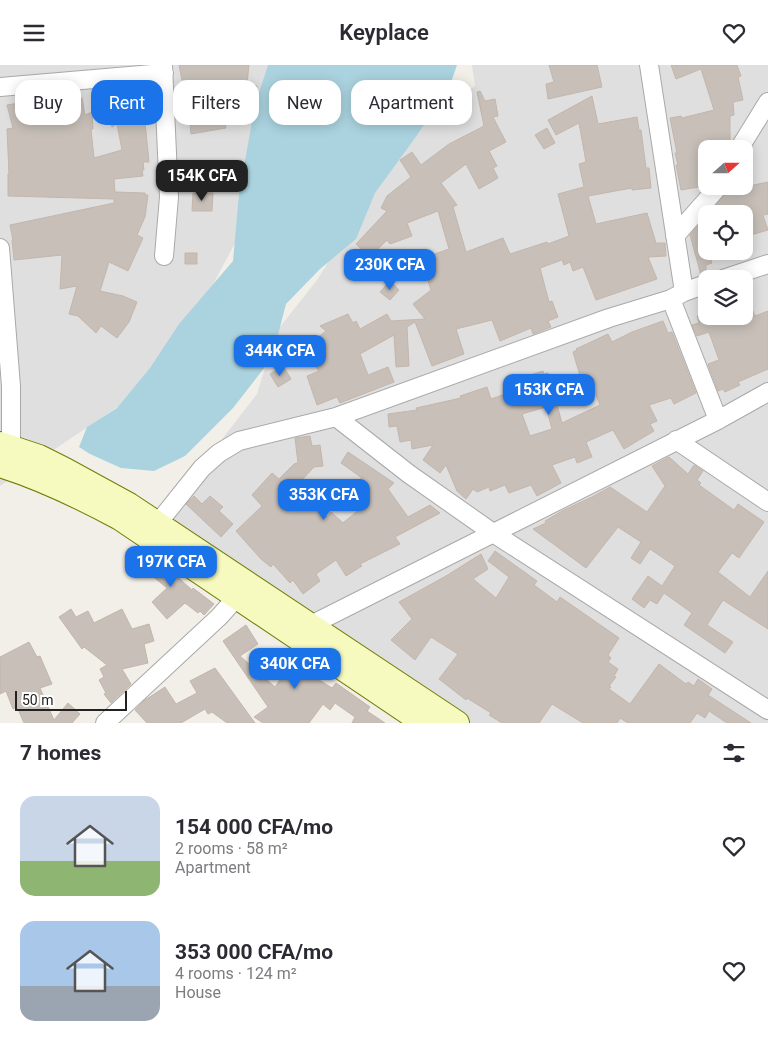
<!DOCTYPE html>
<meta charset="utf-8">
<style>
body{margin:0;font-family:Roboto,sans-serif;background:#f2f2f3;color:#2b2b33;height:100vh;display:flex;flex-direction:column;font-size:19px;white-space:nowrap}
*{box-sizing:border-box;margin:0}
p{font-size:16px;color:#7c7c81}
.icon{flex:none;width:28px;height:28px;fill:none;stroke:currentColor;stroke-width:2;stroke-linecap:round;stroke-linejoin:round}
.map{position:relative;height:658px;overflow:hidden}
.side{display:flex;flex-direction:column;background:#fff;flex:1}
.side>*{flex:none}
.hud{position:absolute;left:15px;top:15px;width:500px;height:45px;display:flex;gap:10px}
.needle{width:32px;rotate:69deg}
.controls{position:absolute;left:698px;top:75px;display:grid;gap:10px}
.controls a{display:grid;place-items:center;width:55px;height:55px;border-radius:10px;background:#fff;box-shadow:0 2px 12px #0003;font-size:25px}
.scale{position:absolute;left:15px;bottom:12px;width:112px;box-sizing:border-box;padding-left:5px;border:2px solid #222;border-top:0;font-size:14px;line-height:18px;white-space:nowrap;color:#222;-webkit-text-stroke:4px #fff;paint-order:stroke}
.price{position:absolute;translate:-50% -42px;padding:0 11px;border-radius:10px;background:#1a73e8;color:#fff;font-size:16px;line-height:32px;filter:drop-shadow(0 1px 2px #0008)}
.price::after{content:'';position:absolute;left:50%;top:30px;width:15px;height:11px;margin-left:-8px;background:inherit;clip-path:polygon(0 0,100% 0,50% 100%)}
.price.active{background:#222;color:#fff}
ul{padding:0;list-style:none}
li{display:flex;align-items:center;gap:15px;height:125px;padding:0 20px}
li span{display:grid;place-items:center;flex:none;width:140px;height:100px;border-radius:15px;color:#555}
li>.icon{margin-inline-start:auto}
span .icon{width:60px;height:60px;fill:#fffc;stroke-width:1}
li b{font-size:21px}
h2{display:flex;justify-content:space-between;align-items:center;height:60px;padding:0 20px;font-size:21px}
.tag{padding:0 18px;border-radius:15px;background:#fff;box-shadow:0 2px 12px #0003;font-size:18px;line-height:45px}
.tag.active{background:#1a73e8;color:#fff}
header{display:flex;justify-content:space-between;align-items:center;height:65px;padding:0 20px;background:#fff;font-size:22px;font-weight:600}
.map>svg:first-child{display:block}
</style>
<header><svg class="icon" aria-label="menu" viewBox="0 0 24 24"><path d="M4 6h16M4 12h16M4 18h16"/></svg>Keyplace<svg class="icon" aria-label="heart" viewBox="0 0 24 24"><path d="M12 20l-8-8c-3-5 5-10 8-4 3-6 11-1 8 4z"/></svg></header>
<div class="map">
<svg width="768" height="658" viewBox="0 0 768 658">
<rect width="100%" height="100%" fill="#f2efe9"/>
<!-- residential -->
<path fill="#e0dfdf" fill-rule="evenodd" d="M0,0H307L260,131L165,310L0,421Z
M472,0H768V658H430L150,467L257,329L276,267L317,215L378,119L426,56L475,21ZM706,84H744V121H706ZM706,149H744V186H706ZM706,214H744V251H706Z"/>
<!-- water -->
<path fill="#aad3df" d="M268,0H457L449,23L415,73L375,128L356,174L320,204L286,239L272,293L233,343L185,391L154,406L121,403L90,389L79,382L87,362L117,343L150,303L179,259L233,196L239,129L255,40Z"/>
<!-- building -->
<path fill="#c7bfb8" stroke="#c4b6ab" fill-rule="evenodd" d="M179,0H249L247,19L257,21L256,34L222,42L226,63L191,69L186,14L182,15Z
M549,0H597L602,22L548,34L546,19L554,17Z
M671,0H737L741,11L738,12L743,35L733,37L734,50L730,51V77L727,84H706L705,121L681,125L676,100H678L675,88H677L670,53L681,51L682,53L714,45L701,4L676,14Z
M133,21L144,47L149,97H143L144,105H142L143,111L114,114L115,127L145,128V130H148L145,152L137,170L143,173L128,206L109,197L100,226L123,231L137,237L129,257L117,273L101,261L96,268L78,251L69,249L77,221L60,224L62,190L14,195L12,175H13L10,160L114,138V134L8,131V109H9L7,64L13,63L7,40L44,34L45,42L82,33L85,50L92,47L93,64H91L94,93L122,85L117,59L112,62L103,42L127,31L126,22Z
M480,26L485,36L495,34L498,51L493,52L506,77L489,86L497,101L493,103L498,113L479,124L466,99L441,118L457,140L453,142L466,187L503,173L510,189L547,177L548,179L569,171L558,129L584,122L579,99L586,97L579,58L556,70L548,55L592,31L598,59L637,52L639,65H641L646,103H649L651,123L632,125V123L588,131L596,159L647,148L656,178H665L666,191L648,192L657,214L596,235L583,202L573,206L570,197L564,200L562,195L540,203L549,237L552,236L558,252L548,256L551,262L533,269L531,263L500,276L492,255L456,264L464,289L432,301L415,257L407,262L409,301L396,302L394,270L360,289L368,310L388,302L394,317L340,338L337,332L317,340L307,311L319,306L302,285L326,266L320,261L348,249L353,258L356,256L360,264L387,249L391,256L425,254L413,239L431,225L426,210L429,209L423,193L449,184L438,146L407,158L412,171L390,179L387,175L370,192L356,179L387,146L381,143L387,131L411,112L400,95L412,87L421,100L449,79L484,61L477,27Z
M547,63L555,78L544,84L535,70Z
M768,117V149L763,150L768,165L744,172V149H709L729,124L734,122L735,124Z
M193,128H213L212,146H192Z
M706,152V186H708L712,198L706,200V209L701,210L690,170Z
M185,188H197V199H185Z
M390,216L399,225L390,235L380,227Z
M744,224L755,251L768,246V304L738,317L740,320L725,327L723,324L718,326L708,299L719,295L709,267L697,271L692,260L699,258L697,251H744Z
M663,256L668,268L672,267L696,328L674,339L671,333L649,340L657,356L650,359L654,366L624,384L613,365L586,377L592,392L577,398L575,392L552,400L561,418L537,431L531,420L509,428L505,420L490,426L489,422L477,427L473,424L466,434L457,426L446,400L440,408L423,395L433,380L412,384L411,375L400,377L397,361L389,362L388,349L417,345L416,343L461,333L460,331L487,322L491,334L517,325L514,315L543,306L544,309L548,308L562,358L600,340L592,320L586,322L581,314L573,287L577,285L576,284L608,269L612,277L632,267ZM546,342L552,364L530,371L522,349Z
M283,301L291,314L278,322L270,309Z
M310,371L312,381L320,380L323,401L314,402L300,417L315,431L310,436L327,452L331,447L343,458L360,444L346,423L362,413L341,398L348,387L394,418L388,424L408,452L430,440L440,448L395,472L400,479L360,499L362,501L346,511L336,495L316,509L320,516L303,529L293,515L290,518L273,499L271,502L261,494L236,466L262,441L252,430L272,408L279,414L294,399L298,398L295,373Z
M669,392L688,409L694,400L703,406L697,415L701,418L699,420L734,445L738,439L764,457L739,493L732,488L718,507L750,532L768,506V564L723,535L707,560L733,577L725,588L684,560L692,548L664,528L657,539L650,535L644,543L632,534L648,511L662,521L675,501L650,484L640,499L631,493L641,477L618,462L586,503L533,464L546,458L545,456L564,445L594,431L610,422L647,447L665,421L652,401Z
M194,431L202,439L210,431L223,442L219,446L233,459L221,472L186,439Z
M140,483L163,499L192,525L193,523L214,539L204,550L200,546L198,548L185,538L167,554L152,537L167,523L132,494Z
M495,486L537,516L534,520L557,537L560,532L619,573L608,590L611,593L608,597L618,604L614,611L616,612L609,621L611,622L609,624L630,639L659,599L686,619L688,617L694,621L698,614L712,624L708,630L751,658H727L709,646L705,653L697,648L690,658H628L620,653L617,658H583L552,639L539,658H502L489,650L491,648L467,633L466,635L439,614L458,589L431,572L415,595L391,575L412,554L399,537L446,511L481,489L488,504L473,514L496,533L509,512L488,496Z
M71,544L76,552L88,546L94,558L122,544L132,564L149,559L154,576L144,579L148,598L122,604L131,619L111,638L104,629L106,628L99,615L104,612L100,604L107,600L84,582L82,584L59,552Z
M246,560L258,579L240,591L275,622L297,589L307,596L303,601L310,606L308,608L332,623L336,618L370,642L367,646L385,658H352L355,652L335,638L330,645L323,639L309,658H263L254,652L268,642L223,576Z
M29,577L37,592L40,591L52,619L40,623L54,655L68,638L80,649L72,658H24L17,642L13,644L6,626L0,629V592Z
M215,603L255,658H227L212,647L208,649L205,644L181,658H147L135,645L145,635L165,622L176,639L197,628L190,616Z"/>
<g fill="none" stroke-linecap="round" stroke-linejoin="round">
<!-- street casing -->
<g stroke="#a9a9a9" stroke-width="20">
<path id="street" d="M163,0L169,132L164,191
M649,0L684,227
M0,22L164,8
M739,84L768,37
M675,171L719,121
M0,183L11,321V381
M723,214L768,199
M671,234L718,355
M336,352L409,409L493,468L768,645
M676,375L768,437
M158,458L202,403L219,388L239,376L336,352L609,253L671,234L684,227L706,219
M301,565L718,355L768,327
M105,658L219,552L237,532L243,522"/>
</g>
<!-- secondary casing -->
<g stroke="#707d05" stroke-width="26">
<path id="secondary" d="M0,379L39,392L65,405L129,440L457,658
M0,400C42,413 81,432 120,453L424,658"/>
</g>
<!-- street -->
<use href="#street" stroke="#fff" stroke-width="18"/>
<!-- secondary -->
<use href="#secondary" stroke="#f7fabf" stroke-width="24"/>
</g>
</svg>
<div class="controls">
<a><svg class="needle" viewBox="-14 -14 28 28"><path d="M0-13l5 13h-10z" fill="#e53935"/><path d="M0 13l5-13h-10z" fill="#7c7c81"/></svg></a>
<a><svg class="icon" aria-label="locate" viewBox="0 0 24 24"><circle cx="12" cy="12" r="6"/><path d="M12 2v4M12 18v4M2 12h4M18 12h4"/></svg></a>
<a><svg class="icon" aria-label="layers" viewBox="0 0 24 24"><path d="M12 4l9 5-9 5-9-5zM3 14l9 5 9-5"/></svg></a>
</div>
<div class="scale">50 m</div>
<b class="price active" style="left:202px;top:137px">154K CFA</b>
<b class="price" style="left:390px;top:226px">230K CFA</b>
<b class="price" style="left:280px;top:312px">344K CFA</b>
<b class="price" style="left:549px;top:351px">153K CFA</b>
<b class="price" style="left:324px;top:456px">353K CFA</b>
<b class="price" style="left:171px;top:523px">197K CFA</b>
<b class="price" style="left:295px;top:625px">340K CFA</b>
<div class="hud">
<a class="tag">Buy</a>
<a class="tag active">Rent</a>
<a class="tag">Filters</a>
<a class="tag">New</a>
<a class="tag">Apartment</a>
</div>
</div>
<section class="side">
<h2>7 homes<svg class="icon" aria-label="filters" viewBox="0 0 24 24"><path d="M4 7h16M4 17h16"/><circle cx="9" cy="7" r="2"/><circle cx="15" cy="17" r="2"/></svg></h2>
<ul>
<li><span style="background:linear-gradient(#c9d6e8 65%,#8fb573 0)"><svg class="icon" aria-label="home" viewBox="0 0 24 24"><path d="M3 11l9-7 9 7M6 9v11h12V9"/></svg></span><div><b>154 000 CFA/mo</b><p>2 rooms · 58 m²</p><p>Apartment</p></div><svg class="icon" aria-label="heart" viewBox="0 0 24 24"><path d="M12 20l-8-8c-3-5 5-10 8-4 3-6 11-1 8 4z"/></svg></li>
<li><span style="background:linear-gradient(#a9c7e8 65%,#9aa5b1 0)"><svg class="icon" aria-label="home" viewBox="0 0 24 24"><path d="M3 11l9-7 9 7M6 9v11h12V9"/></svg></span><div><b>353 000 CFA/mo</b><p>4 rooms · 124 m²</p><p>House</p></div><svg class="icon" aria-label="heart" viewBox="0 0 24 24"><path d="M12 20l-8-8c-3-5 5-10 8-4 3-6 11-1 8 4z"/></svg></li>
</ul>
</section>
